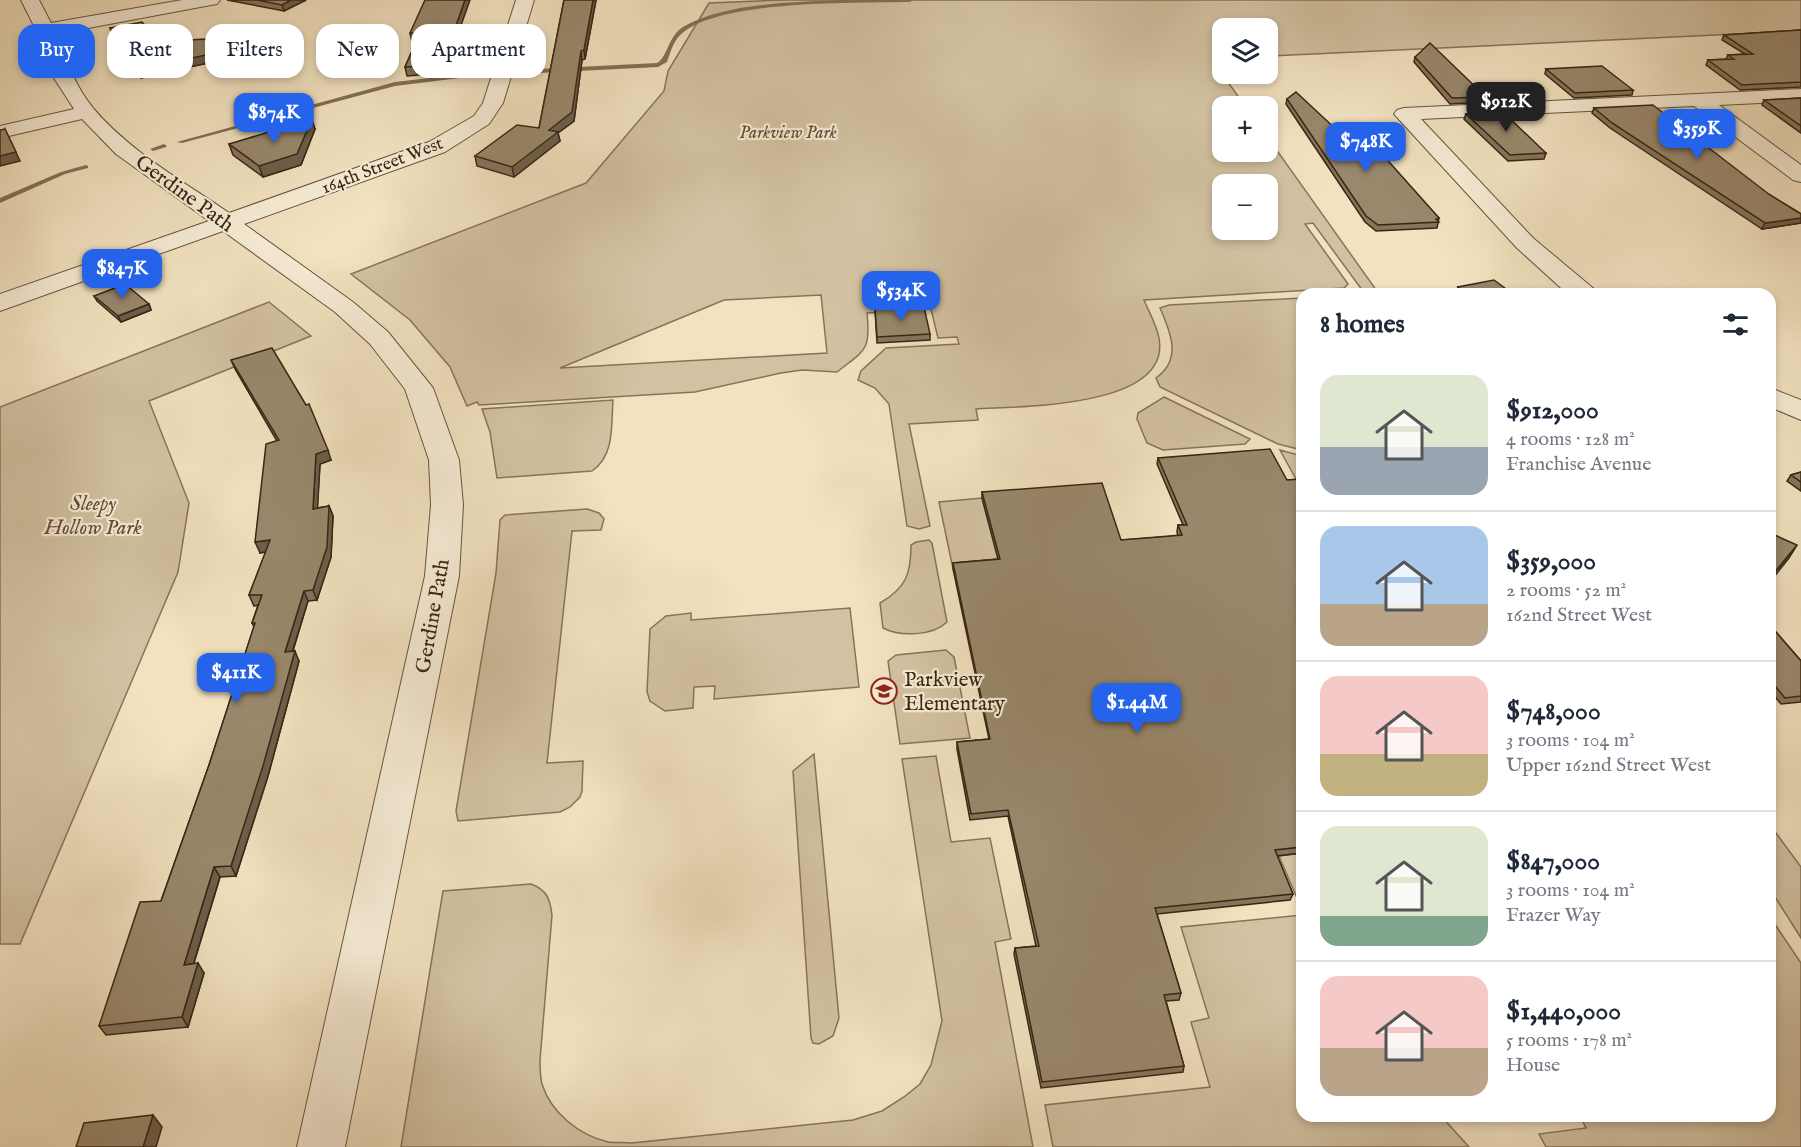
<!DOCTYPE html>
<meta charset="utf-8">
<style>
body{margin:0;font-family:"IM FELL English",serif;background:#f6f6f7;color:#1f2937;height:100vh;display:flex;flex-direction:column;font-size:22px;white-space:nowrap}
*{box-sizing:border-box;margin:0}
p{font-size:20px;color:#747a83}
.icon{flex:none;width:33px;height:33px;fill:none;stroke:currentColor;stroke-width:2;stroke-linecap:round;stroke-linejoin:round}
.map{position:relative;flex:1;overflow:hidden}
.sheet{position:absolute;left:1296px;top:288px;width:480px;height:834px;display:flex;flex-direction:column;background:#fff;border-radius:18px;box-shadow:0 3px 9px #0003}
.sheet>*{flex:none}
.hud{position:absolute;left:18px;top:24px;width:570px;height:54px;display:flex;gap:12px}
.controls{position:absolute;left:1212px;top:18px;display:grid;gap:12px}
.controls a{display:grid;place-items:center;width:66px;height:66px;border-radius:12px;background:#fff;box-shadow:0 3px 9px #0003;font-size:30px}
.price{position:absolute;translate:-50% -51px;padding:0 14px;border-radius:12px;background:#2563eb;color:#fff;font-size:20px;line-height:39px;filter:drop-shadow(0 2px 3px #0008)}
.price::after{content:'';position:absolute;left:50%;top:36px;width:18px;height:14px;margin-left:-9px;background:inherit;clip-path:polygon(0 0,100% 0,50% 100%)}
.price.selected{background:#222;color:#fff}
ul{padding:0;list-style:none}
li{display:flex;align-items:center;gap:18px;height:150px;padding:0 24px}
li+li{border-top:2px solid #e0e1e3}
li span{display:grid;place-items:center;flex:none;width:168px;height:120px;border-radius:18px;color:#555}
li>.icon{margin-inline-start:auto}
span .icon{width:72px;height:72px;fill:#fffc;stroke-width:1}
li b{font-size:26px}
h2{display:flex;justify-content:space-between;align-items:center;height:72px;padding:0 24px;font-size:26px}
.tag{padding:0 21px;border-radius:18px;background:#fff;box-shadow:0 3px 9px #0003;font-size:21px;line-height:54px}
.tag.selected{background:#2563eb;color:#fff}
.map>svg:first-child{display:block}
</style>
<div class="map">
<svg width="1801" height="1147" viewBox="0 0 1801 1147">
<rect width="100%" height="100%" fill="#f2e2c0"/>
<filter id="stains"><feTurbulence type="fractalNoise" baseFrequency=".00333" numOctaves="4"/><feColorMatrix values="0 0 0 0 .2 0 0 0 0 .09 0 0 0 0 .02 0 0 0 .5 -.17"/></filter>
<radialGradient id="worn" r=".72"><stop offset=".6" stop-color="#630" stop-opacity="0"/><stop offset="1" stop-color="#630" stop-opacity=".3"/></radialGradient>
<!-- green -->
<path fill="#d3c2a2" stroke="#86745a" stroke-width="1.5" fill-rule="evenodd" d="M783,0H1801V31L1268,56V28H1222V74H1227L1225,78L1245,106H1222V152H1268V138L1379,294H1365L1313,223L1305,224L1348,284L1344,288L1144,300C1149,312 1157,326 1159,338C1172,409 1017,406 976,409L978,420L909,424L930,526L919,529L907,526L889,404L875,388L858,380L861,371L886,348L959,344L957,337L938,338L931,309L867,313C871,351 865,350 837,372L802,370L781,373L695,392L479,405L477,402L467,406L450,367L410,320L351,274L586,183L664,91L668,71L709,3ZM1222,184H1268V230H1222ZM821,295L827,353L560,368L724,300Z
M1302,298V450L1278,444L1160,387L1156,378C1183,359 1170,331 1160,308L1169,305Z
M269,302L311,336L149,401L189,503L178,572L20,944H0V407Z
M1164,397L1250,439L1245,444L1163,450L1147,443L1137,419L1138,413Z
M613,400C611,426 615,455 592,471L497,478L490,432L482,409Z
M1280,450L1302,456V480L1297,481Z
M982,498L1000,565L953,569L939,502Z
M587,509L599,513L604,519L601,530L572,531L547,763L583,761L582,791L580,797L570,807L560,812L458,821L456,811L496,573L500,520L505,515Z
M929,540L932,543L947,622C933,636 900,637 883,628L880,603C906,588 911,574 911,545L916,542Z
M850,608L859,687L714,699L715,686L694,687L693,708L665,711L650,701L647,692L650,629L666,616L691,613V620Z
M946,650L954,657L970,738L900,744L888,661L896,655Z
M814,754L839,1018L833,1036L819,1044L813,1043L811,1038L793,771Z
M936,756L951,842L990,838L1011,939L995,942L1033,1147H401L443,891L531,884C547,890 550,899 552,915L540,1060C540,1068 540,1077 542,1084C551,1113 579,1135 608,1142C615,1143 624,1142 632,1143L853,1120L882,1111L904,1097L920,1084L931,1065L942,1021L902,759Z
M1770,825L1801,867V938L1770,889Z
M1302,853V897L1297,898L1279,856Z
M1302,915V1116H1441L1469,1147H1053L1045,1105L1210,1087L1191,1022L1209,1018L1181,927Z
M1770,917L1801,963V1147H1546L1539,1134L1586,1128L1580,1116H1770Z"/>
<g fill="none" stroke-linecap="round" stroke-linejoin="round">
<!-- stream -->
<path fill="#827057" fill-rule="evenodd" d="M847,0H913L910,2C856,3 727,0 685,31C674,38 671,51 667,62L658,67L519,74L516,72L519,70L657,63C668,57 668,36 683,27C725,2 798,2 847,0Z
M482,72L484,73V75L395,86L182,143L177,142L395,82Z
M164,144L167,146L166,147L153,151L150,149Z
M86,165L88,166V168L65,174L0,203V198L61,172Z"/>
<!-- minor casing -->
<g stroke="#67553e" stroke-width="2">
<path id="minor" d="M21,0H39L51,23L182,0H220L217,4L211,5L56,34C66,60 75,86 93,108C129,151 183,181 229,213L429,142L474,116L483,103L516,0H534L503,103L489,124L445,152L244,224L353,302L388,332L433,388L459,460L463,505L459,576L345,1147H297L425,576L431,505L429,460L405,389L370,344L335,312L223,231L0,311V294L209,221L116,154L82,119L0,138V126L74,109L52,75L36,30Z
M1801,89V101L1719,105L1801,165V182L1793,180L1694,106L1421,119L1533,238L1600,294H1570L1561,288L1517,248L1394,114L1397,110L1404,108Z
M1770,388L1801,400V420L1770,407Z"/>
</g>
<!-- minor -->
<use href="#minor" fill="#f7ecd6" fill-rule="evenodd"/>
</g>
<!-- wall -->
<path fill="#84755d" stroke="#392612" stroke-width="1.5" d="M227,0H306L284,11Z
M564,0H596L585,59L582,60L574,121L558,133L560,141L514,177L477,166L475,156L539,128Z
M467,6L444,73L407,76L405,67L416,42H412L410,33Z
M110,28L158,41L213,39L216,47L217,61L141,78L125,59Z
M1801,30V87L1740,90L1706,65L1708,60L1726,59L1728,55L1745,54L1722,40L1724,35Z
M1415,57L1486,97L1485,102L1450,104L1414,62Z
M1546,69L1633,90L1632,95L1574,98L1545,74Z
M1801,98V133L1762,105L1764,100Z
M1287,99L1354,146L1439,218L1437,228L1376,231L1365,222L1286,104Z
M1594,108L1770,195L1801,214V223L1762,229L1610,128L1592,113Z
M1466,114L1546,153L1544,159L1508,161L1464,119Z
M315,129L301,165L263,177L233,155L229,144Z
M1458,287L1513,294H1457L1456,293Z
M94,296L149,304L151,310L121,322L97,301Z
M875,309L930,334V340L877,343Z
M231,360L331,460L320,464L317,508L329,506L333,516L331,557L317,600L308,601L293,651L299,661L268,776L236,876L220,877L194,963L204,973L188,1027L106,1035L99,1026L161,901L209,765L254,627L252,623L258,605L254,606L249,595L266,552L260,553L277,441L235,369Z
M1158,458L1287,480L1302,479V853L1277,856L1293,894L1290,900L1157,914L1181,993L1179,1000L1166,1001L1184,1066L1183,1072L1041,1088L1014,954L1015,948L1036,946L1008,816L970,820L957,749V742L989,739L953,569V563L998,559L982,498V492L1121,540L1178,536L1177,532L1178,525H1183L1157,464Z
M1801,472V491L1787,481L1791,475Z
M1770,625L1801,661V702L1781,704L1770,691Z"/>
<!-- shaded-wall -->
<path fill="#6b5f4c" stroke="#392612" stroke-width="1.5" d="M291,0H306L284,11L282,5Z
M465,0H470L444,73L442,65Z
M593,0H596L585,59L584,50Z
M213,39L216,47L217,61L141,78L138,70Z
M581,51L582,60L574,121L558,133L560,141L514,177L512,167L549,130Z
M312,119L315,129L301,165L263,177L259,166Z
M5,129L20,161L0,166V156Z
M1801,218V223L1762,229L1765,223Z
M149,304L151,310L121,322L118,316Z
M328,450L331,460L320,464L317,519L313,509L316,454Z
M329,506L333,516L331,557L317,600L313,590Z
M270,540L274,550L260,553L255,542Z
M1797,545L1789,558L1770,582V578Z
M304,591L308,601L289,662L285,652Z
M295,651L299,661L268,776L236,876L231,866Z
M214,867L220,877L190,975L184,965Z
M198,963L204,973L188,1027L182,1017Z
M153,1115L162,1127L156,1147H143Z"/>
<!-- building -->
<path fill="#99886c" stroke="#392612" stroke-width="1.5" d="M257,0H291L282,5Z
M425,0H465L442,65L405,67L420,33H410Z
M564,0H593L584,50L581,51L572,112L549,130L558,132L512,167L475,156L517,125L539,128Z
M142,22L158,41L213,39L215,53L138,70L123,51L110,28Z
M1801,30V82L1742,85L1708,60L1734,59L1728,55L1753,54L1724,35Z
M1430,43L1486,97L1452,98L1415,57Z
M1602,66L1633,90L1575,93L1546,69Z
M1296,92L1354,146L1374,145L1439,218L1436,219L1439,222L1378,225L1366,216L1287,99Z
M1801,98V126L1764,100Z
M1653,105L1770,195L1801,214V218L1765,223L1612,123L1594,108Z
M1503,112L1546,153L1510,155L1466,114Z
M312,119L297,154L259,166L229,144Z
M5,129L16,152L0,156V130Z
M1494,280L1513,294H1467L1458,287Z
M125,284L149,304L118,316L94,296Z
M924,307L930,334L877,337L875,309Z
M272,348L306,405L309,404L328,450L316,454L313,509L329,506L327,547L313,590L304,591L285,652L295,651L263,766L231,866L214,867L184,965L198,963L182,1017L99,1026L140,902L161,901L209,765L255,623H252L262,595H249L270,540L255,542L266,444L279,440L231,360Z
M1270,449L1287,480L1302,479V847L1275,850L1293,894L1155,908L1181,993L1164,995L1184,1066L1042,1082L1015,948L1039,946L1008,810L971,814L957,742L990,739L953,563L1000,559L982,492L1102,483L1121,540L1182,535L1178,525H1187L1158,458Z
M1801,472V482L1791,475Z
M1770,533L1797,545L1770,578Z
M1770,625L1801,661V696L1785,698L1770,680Z
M153,1115L143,1147H76L84,1123Z"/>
<!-- icons -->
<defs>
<g id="school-ring" transform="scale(1.35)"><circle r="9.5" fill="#f7ecd6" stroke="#8f2418" stroke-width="1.5"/><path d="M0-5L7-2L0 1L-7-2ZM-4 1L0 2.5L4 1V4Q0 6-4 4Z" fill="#8f2418"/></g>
</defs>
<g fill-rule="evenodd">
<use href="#school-ring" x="884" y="691"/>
</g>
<g text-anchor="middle" stroke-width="4.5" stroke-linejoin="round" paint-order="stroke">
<!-- far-park labels -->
<g font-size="18" font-style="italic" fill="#604d36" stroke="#f7ecd6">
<text x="788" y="138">Parkview Park</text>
</g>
<!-- far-street labels -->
<g font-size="18" fill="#392612" stroke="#f7ecd6">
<text transform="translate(382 165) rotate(-21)" y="6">164th Street West</text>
</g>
<!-- street labels -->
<g font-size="21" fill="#392612" stroke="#f7ecd6">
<text transform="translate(185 193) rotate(36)" y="7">Gerdine Path</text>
<text transform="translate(432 616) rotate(-80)" y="7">Gerdine Path</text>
</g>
<!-- park labels -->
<g font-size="21" font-style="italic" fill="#604d36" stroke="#f7ecd6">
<text x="93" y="510">Sleepy<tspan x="93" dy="24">Hollow Park</tspan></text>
</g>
<!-- poi labels -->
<g font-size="21" fill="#392612" stroke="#f7ecd6" text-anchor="start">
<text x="904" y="686">Parkview<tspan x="904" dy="24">Elementary</tspan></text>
</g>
</g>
<rect width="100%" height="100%" filter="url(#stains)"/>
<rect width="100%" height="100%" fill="url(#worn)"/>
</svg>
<div class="controls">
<a><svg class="icon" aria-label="layers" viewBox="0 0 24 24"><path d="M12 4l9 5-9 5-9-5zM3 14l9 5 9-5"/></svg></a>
<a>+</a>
<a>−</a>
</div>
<b class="price selected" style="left:1506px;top:133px">$912K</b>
<b class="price" style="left:274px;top:144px">$874K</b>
<b class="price" style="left:1697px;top:160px">$359K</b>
<b class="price" style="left:1366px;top:173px">$748K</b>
<b class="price" style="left:122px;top:300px">$847K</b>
<b class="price" style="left:901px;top:322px">$534K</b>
<b class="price" style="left:236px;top:704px">$411K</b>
<b class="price" style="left:1137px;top:734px">$1.44M</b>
<div class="hud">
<a class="tag selected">Buy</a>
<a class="tag">Rent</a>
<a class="tag">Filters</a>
<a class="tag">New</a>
<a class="tag">Apartment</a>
</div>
<section class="sheet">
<h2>8 homes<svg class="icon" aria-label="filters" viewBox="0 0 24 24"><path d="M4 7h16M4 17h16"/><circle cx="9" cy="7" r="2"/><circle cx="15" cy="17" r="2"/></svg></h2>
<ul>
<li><span style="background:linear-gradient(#dfe7d0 60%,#9aa5b1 0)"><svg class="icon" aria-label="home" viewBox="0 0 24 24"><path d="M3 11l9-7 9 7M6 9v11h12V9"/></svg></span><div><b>$912,000</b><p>4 rooms · 128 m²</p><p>Franchise Avenue</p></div></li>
<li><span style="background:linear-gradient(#a9c7e8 65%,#b9a48a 0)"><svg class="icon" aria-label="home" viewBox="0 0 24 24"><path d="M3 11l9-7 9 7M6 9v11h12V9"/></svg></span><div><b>$359,000</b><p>2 rooms · 52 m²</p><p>162nd Street West</p></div></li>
<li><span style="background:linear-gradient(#f6c9c9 65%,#c2b280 0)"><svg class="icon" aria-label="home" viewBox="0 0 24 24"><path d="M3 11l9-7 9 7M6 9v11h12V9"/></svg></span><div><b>$748,000</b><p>3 rooms · 104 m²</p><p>Upper 162nd Street West</p></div></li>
<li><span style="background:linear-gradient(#dfe7d0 75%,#7fa58c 0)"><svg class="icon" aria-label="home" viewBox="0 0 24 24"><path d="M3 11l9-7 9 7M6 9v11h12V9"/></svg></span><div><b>$847,000</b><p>3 rooms · 104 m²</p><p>Frazer Way</p></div></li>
<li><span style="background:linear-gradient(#f6c9c9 60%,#b9a48a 0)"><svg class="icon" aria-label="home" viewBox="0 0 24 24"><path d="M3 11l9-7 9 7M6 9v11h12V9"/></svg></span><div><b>$1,440,000</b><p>5 rooms · 178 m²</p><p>House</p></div></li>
</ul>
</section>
</div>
